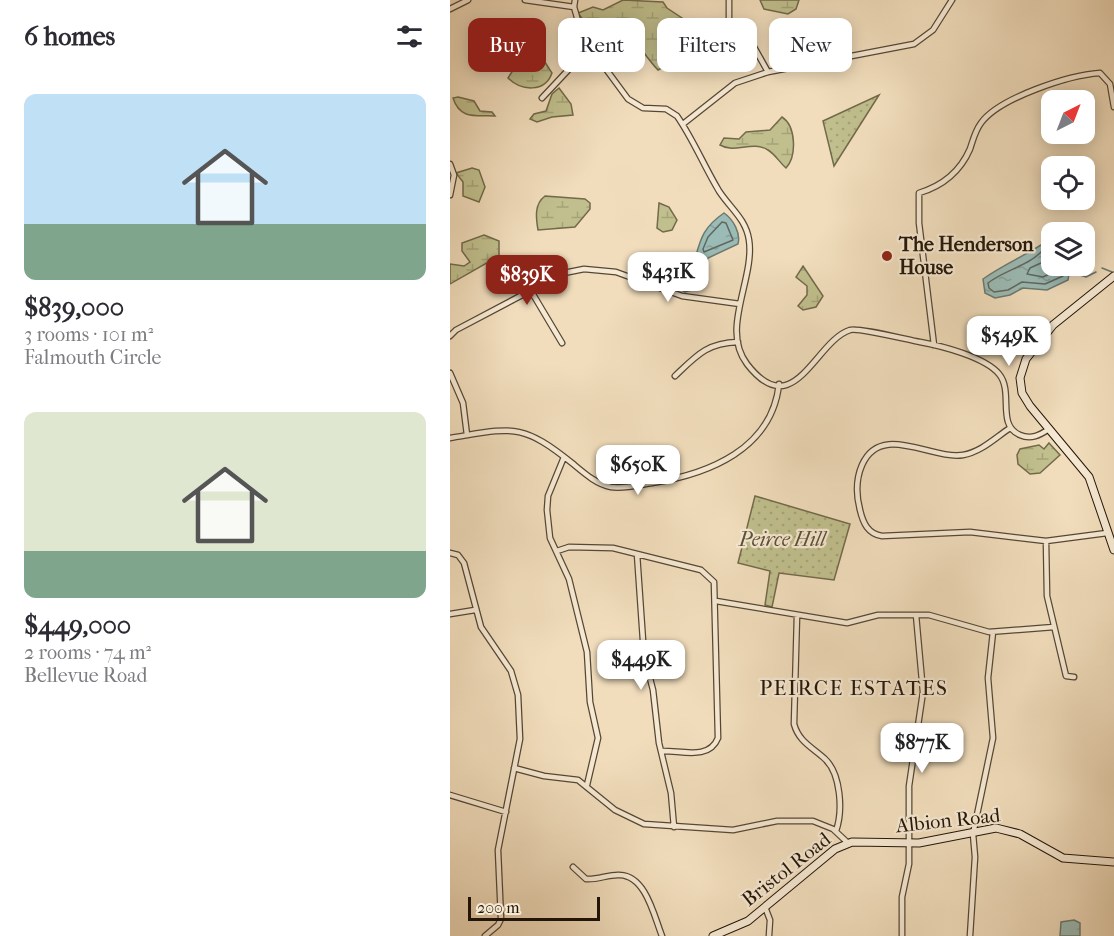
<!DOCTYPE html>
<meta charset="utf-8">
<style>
body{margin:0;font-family:"IM FELL French Canon",serif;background:#f2f2f3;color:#2b2b33;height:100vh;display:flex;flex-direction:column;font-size:22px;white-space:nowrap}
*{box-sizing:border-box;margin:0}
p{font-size:20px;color:#7c7c81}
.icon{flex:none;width:33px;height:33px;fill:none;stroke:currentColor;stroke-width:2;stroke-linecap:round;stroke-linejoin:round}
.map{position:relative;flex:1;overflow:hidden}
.panel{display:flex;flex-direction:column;background:#fff;width:450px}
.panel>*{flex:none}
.hud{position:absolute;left:18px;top:18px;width:555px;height:54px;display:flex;gap:12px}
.needle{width:39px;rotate:42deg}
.tools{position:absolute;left:591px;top:90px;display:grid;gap:12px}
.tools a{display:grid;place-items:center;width:54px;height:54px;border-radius:12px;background:#fff;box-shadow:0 3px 15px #0003;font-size:30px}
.scale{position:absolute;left:18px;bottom:15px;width:132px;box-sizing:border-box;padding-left:6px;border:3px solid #231508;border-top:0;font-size:16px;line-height:21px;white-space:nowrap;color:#231508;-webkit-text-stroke:4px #f6e9d3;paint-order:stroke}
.price{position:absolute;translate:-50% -51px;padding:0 14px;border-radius:12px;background:#fff;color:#222;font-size:20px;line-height:39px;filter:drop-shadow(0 2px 3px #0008)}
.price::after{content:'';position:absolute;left:50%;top:36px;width:18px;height:14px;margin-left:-9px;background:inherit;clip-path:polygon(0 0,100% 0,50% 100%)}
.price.selected{background:#8f2418;color:#fff}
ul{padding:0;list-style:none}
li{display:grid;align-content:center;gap:12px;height:318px;padding:0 24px}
li span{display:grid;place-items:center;height:186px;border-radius:12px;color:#555}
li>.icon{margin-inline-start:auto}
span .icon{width:108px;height:108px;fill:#fffc;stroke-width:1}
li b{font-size:26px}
h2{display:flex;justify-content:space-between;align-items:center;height:72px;padding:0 24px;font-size:26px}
.tag{padding:0 21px;border-radius:12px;background:#fff;box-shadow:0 3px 15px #0003;font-size:21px;line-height:54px}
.tag.selected{background:#8f2418;color:#fff}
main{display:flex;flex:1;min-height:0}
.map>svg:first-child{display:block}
</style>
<main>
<section class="panel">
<h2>6 homes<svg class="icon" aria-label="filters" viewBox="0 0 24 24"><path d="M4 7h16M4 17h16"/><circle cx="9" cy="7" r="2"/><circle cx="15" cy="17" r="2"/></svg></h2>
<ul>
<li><span style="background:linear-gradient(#bfe0f5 70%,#7fa58c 0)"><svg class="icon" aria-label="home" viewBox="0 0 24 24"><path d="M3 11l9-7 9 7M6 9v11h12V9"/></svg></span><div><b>$839,000</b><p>3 rooms · 101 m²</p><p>Falmouth Circle</p></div></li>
<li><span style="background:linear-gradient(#dfe7d0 75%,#7fa58c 0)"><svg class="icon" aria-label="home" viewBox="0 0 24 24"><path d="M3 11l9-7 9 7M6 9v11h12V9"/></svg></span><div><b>$449,000</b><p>2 rooms · 74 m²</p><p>Bellevue Road</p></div></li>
</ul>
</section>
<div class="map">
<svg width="664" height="936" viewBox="0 0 664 936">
<defs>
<pattern id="wetland-marsh" width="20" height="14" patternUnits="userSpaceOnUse" patternTransform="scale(1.5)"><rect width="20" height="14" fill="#c0bf8d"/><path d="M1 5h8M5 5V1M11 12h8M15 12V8" fill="none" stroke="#a5a378"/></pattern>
<pattern id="park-dots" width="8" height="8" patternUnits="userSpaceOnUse" patternTransform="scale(1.5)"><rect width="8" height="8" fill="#c0bf8d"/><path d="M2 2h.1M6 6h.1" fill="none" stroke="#a5a378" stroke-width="1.8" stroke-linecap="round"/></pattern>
<pattern id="water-ripples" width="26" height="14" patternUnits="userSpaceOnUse" patternTransform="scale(1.5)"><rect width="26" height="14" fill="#9bbbb6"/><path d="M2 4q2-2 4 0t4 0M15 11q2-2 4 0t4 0" fill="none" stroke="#85a09b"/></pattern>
</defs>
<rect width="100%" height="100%" fill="#f1ddbc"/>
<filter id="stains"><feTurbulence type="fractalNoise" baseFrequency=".00333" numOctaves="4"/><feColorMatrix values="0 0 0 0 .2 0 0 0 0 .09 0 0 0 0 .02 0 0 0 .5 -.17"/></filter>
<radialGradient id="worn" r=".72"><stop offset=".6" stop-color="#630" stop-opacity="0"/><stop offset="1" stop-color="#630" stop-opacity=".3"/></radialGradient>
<!-- wetland -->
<path fill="url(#wetland-marsh)" stroke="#726a4a" stroke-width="1.5" d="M173,0L213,2L217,8L235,20L247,42L259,51L245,66L223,54L218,56L212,68L208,70C185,47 175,8 136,24L128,13L143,7L153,10Z
M310,0H349L346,9L338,14L314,9Z
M84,45L102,73C95,93 71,91 58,78L77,48Z
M109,88L121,104L123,115L102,117L87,122L80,119L84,114L96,111L102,94Z
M8,97L24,101L30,111L42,112L45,116C26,115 10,120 3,98Z
M332,117C346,126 347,156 336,168C329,162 326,155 318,150C302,140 285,154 270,145L274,138L289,139L296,132L320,130Z
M22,168L29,170L35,187L29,202L13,196V182L6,173Z
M95,196L135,199L140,203V209L125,227L88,230C86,218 84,204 95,196Z
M209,203L219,207L227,220L222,230L213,232L207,228Z
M34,235L49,241V256L0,284V264L14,266L20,262L12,251V243Z
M353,266L373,296L366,307L353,310L348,306L357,295V286L346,277Z
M599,443L610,455L590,473L580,474L568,464L567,455L570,449L589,445L594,449Z"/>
<!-- park -->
<path fill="url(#park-dots)" stroke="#726a4a" stroke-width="1.5" d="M429,95L384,166L373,121Z
M305,496L400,524L384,580L329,573L322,607L315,605L320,571L288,563Z"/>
<!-- water -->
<path fill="url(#water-ripples)" stroke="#6b7970" stroke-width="1.5" d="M274,213C283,219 291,233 288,244L258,258L248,270L242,290L235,292L225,286C230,280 239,277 242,269C250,244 249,230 274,213Z
M591,245H601L602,266H620L618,280L597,290L573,288L560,295L545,298L535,293L533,279C551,266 572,257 591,245Z
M624,920L630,923V936H610L611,922Z"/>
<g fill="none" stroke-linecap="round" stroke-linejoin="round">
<!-- shore -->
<path stroke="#5f685f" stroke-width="1.5" d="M272,222L276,223L283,240L254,252L253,249L258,237Z
M602,250L592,251C578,266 555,270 538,283L539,288L544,292L558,290L572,282L595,284L613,276L615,266
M602,258L580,268L577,274L593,277L606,271L607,266"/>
<!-- stream -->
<path stroke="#6b7970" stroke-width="1.5" d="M652,268L662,272
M621,272L636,277L646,272"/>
<!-- street casing -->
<g stroke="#564735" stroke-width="7">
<path id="street" d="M75,0L124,7
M125,0L124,7L133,38L178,99L193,108L216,109L227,116C243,139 254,166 269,191C280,208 296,219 299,240C305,279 270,329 297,364C344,425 365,341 400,330C407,327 458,340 470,342C492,346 535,357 549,374C564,392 546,425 570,435C581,440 590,435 599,429
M279,0V20L304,47L318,72
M0,9L18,0
M92,98L122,66L143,50
M233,124L285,83L318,72L464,44L483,30L502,0
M0,164L4,175L0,195
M81,291L112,343
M0,336L6,330L114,273L134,269L166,272L232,296L290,304
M484,345L469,223V193C492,186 510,172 520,149C523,140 525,131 531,123C549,98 619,75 650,73L660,84L664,107
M0,373L13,403L17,435
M225,376C247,355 257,343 288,342
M560,428C545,438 531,452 513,455C481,460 431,422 412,465C406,479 406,495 410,510C413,523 418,534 432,536L520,532L596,541L657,533
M0,438C62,428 71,422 122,463C134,473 146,484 161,487C174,489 189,485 202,483C259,474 322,449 329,384
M114,457L98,496L97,510L100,538L119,579L137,652L140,702L148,738L137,785
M596,541L597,596L616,676L624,677
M107,551L119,547L163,548L251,570L264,582L268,738C259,761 230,750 211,751
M0,553L8,555L14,563L31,627L61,671L68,695L70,739L48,850L51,919L48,925L35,936
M187,554L194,655L203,690L209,743L221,793L224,827
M266,601L397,623L428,615H479L539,632L604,627
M0,614L25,610
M347,615L344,724C349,742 362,747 375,759C391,774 393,811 386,831
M64,768L94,776L128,780L165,810L194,824L283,830L327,821H363L383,829L398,843
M0,795L56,812
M123,867L136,879C148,880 159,874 170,875C196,876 204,916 212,936
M315,907L320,920L319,936
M452,936V897L459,864V786L473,692L466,615
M520,936L525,857L523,834L543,738L538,678L543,632"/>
</g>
<!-- secondary casing -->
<g stroke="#231508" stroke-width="9">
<path id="secondary" d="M664,276L603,325L576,359L570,378L572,393L580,406L639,477L664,550
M263,936L298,921L385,849L402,842L469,843L546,828L570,834L613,858L664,862"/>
</g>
<!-- street -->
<use href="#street" stroke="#f6e9d3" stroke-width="4.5"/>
<!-- secondary -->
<use href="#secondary" stroke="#f6e9d3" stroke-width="7"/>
</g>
<!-- markers -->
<circle fill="#8f2418" stroke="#f6e9d3" stroke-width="2" cx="437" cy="256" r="6"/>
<g text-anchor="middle" stroke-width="4.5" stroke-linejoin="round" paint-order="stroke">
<!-- poi labels -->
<g font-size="20" font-weight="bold" fill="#231508" stroke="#f6e9d3" text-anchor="start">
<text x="449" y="251">The Henderson<tspan x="449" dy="23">House</tspan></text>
</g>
<!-- park labels -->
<g font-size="20" font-style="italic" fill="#5a5037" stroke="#f6e9d3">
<text x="332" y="546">Peirce Hill</text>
</g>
<!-- street labels -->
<g font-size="20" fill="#231508" stroke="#f6e9d3">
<text transform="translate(498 820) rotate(-6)" y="7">Albion Road</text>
<text transform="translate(336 869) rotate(-38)" y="7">Bristol Road</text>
</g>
<!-- neighbourhood labels -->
<g font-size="21" letter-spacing="1.5" fill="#231508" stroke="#f6e9d3">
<text x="404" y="695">PEIRCE ESTATES</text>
</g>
</g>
<rect width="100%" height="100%" filter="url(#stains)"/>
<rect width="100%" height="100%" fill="url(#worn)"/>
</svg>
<div class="tools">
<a><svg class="needle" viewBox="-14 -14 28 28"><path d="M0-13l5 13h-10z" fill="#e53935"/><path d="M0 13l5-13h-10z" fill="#7c7c81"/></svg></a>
<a><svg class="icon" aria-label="locate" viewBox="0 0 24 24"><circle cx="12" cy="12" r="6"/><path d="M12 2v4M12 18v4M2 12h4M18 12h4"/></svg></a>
<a><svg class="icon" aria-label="layers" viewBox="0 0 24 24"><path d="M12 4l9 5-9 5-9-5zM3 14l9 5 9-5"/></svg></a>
</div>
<div class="scale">200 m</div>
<b class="price" style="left:218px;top:303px">$431K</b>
<b class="price selected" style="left:77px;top:306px">$839K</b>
<b class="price" style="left:559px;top:367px">$549K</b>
<b class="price" style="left:188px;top:496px">$650K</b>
<b class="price" style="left:191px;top:691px">$449K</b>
<b class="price" style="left:472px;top:774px">$877K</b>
<div class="hud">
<a class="tag selected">Buy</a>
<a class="tag">Rent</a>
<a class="tag">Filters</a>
<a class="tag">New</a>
</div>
</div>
</main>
